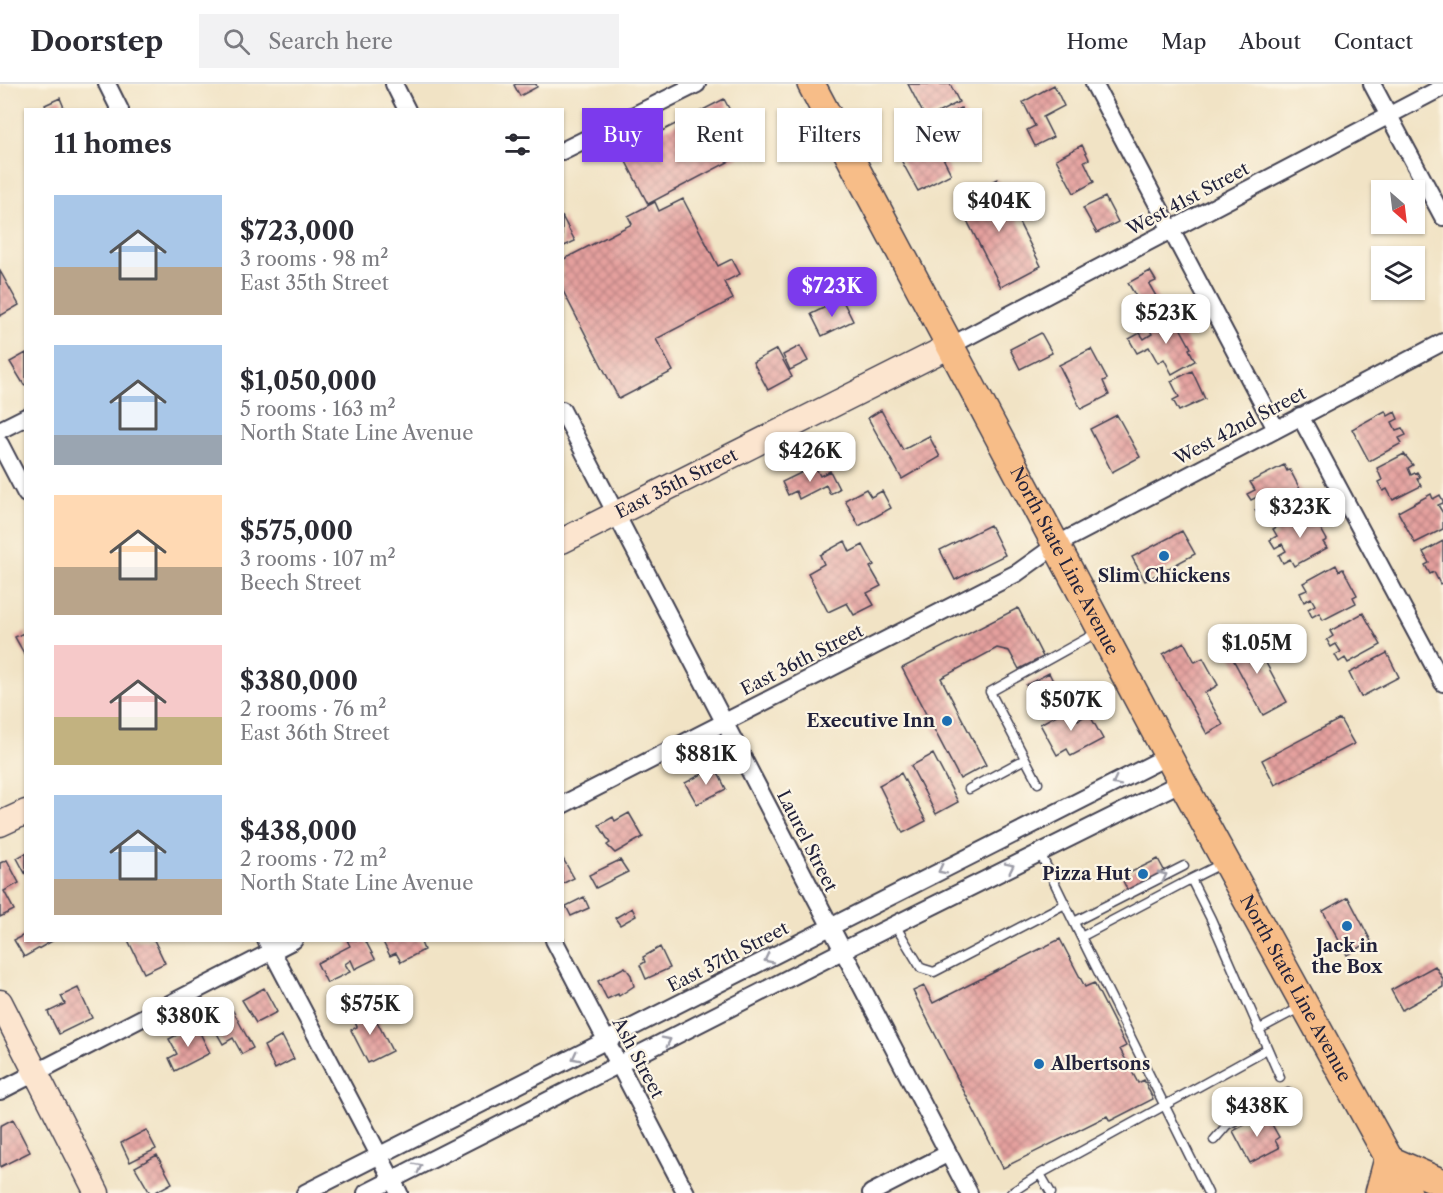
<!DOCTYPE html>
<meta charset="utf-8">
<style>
body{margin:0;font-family:"Libre Caslon Text",serif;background:#f2f2f3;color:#2b2b33;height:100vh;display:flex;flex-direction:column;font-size:22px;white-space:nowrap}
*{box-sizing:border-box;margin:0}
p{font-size:20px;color:#7c7c81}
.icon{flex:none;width:33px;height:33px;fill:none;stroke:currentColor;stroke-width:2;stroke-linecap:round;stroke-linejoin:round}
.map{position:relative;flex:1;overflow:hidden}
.drawer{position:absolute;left:24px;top:24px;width:540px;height:834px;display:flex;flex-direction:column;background:#fff;border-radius:0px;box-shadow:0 2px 4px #0004}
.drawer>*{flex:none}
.hud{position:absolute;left:582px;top:24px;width:570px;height:54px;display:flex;gap:12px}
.needle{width:39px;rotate:152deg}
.fabs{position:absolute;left:1371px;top:96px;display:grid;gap:12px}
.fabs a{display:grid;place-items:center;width:54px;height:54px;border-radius:0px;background:#fff;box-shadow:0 2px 4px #0004;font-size:30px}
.price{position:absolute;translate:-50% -51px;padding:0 14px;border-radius:12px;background:#fff;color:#222;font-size:20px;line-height:39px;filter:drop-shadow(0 2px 3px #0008)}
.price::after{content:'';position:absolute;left:50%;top:36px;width:18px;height:14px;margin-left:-9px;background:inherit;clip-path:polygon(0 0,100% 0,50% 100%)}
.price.selected{background:#7c3aed;color:#fff}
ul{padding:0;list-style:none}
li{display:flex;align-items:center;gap:18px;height:150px;padding:0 30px}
li span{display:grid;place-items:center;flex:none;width:168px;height:120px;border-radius:0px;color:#555}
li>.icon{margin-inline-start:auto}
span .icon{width:72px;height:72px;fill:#fffc;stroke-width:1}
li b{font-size:26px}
h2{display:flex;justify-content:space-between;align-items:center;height:72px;padding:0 30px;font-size:26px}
.tag{padding:0 21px;border-radius:0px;background:#fff;box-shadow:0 2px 4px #0004;font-size:21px;line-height:54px}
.tag.selected{background:#7c3aed;color:#fff}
header{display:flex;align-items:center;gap:36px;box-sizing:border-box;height:84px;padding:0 30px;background:#fff;border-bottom:2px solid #e1e1e2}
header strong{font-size:28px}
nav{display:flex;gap:33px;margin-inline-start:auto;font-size:21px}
.search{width:420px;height:54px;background:#f2f2f3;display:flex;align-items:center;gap:15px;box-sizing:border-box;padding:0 21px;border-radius:0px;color:#7c7c81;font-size:22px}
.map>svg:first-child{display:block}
</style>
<header>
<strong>Doorstep</strong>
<div class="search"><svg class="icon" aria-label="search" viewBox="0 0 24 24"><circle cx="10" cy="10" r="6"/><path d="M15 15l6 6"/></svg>Search here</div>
<nav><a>Home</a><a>Map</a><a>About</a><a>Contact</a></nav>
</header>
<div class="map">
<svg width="1443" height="1109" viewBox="0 0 1443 1109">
<defs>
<pattern id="building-cross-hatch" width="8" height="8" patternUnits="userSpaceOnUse" patternTransform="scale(1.5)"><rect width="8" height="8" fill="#e5a09e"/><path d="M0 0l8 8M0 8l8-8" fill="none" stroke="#b98282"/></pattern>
</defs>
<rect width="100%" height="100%" fill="#fcf5e5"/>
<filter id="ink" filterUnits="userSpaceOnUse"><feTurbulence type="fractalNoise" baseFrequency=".0167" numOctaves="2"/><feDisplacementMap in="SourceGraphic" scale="12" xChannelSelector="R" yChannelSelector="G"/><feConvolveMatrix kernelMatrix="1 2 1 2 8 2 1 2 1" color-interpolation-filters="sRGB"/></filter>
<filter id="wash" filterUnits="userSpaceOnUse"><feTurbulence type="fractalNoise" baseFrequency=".008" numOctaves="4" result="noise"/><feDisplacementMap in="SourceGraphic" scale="24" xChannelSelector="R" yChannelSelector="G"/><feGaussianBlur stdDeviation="1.35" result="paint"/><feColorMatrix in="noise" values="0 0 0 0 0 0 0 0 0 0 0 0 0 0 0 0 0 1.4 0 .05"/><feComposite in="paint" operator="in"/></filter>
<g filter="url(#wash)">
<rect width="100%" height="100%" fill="#f1e3c5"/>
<g id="blocks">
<!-- building -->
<path fill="url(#building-cross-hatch)" d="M516,0H536L537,3L520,12L514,1Z
M908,0H950L959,18L926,35Z
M1054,1L1064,22L1043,33L1053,53L1035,62L1027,46L1035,42L1023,18Z
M60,14L65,26H47L45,21Z
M724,15L751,66L648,120L621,68Z
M961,24L968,36L946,47L940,35Z
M934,56L951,90L918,107L900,74Z
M1082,61L1089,75L1084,77L1094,98L1074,109L1056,75Z
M997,95L1041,182L1001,203L956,115Z
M1105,113L1118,138L1097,149L1083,124Z
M683,115L718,182L732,175L740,190L724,198L733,215L656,255L673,287L619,315L562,205V176L632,140L628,132L655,118L659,127Z
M562,132L575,157L562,163Z
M0,187L19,221L0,232Z
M1150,187L1156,197L1149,200L1160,219L1145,228L1128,199Z
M842,215L853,237L822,252L811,230Z
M1173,231L1191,264L1189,265L1195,277L1172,290L1164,275L1158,279L1149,263L1137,269L1129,255L1140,249L1144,255L1152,250L1149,244Z
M1041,249L1052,269L1020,285L1010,265Z
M800,262L808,277L790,286L783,271Z
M777,265L792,293L768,306L753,278Z
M1091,265L1107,295L1103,297L1109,311L1081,325L1059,281Z
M26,269V300L24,301L10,278Z
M1192,287L1205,315L1179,327L1173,316L1179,313L1171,297Z
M881,326L903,366L929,352L940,373L902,395L868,334Z
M1385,327L1388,332L1395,328L1398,335L1392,338L1396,346L1402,344L1406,351L1399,354L1402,359L1369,377L1352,345Z
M1117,331L1140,373L1112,388L1090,345Z
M1404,370L1413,381L1408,384L1411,391L1417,388L1420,393L1417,395L1421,402L1393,416L1387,405L1383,407L1378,398L1382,396L1377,384Z
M1284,381L1287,387L1290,386L1303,411L1300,413L1304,419L1270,436L1266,428L1259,432L1255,426L1264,422L1259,412L1251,416L1247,410L1255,406L1250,398Z
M815,382L820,392L830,387L839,405L830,410L826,401L799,415L796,407L788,411L782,398Z
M866,405L871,413L882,407L891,424L859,442L845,416Z
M1431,410L1433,415L1440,411L1443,417V419L1438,421L1443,429V445L1415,459L1398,428Z
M1306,427L1309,433L1313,431L1327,456L1323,458L1327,464L1294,482L1290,475L1283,479L1279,471L1286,467L1282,460L1275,464L1270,456L1277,452L1273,445Z
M990,441L1005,471L955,496L940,466Z
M1182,447L1195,470L1145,497L1132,473Z
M845,457L850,468L863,461L874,481L870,483L881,502L867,509L874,521L854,531L847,519L828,528L808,489L824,480L820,471Z
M1443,457V498L1440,500L1434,488L1430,490L1425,481L1429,479L1423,468Z
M1336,481L1339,487L1343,485L1357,511L1353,513L1356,519L1323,536L1319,529L1312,533L1308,525L1315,521L1311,514L1304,518L1300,509L1307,506L1303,499Z
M1018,524L1043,573L1019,585L1009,567L997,564L941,594L986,681L960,695L902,584Z
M1363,529L1381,561L1348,579L1345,574L1339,578L1335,571L1341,568L1336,560L1331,563L1327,556L1333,552L1330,547Z
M26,548V573L15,553Z
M1251,551L1287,618L1263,631L1227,564Z
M1184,558L1195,578L1203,574L1218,601L1205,609L1223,641L1207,650L1163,570Z
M1387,569L1399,593L1361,613L1349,589Z
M1049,589L1065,621L1042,632L1026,601Z
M1071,623L1078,636L1089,630L1103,655L1071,672L1067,665L1057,671L1040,640Z
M1340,635L1354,660L1275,701L1262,676Z
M933,670L958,718L936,730L911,682Z
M715,683L726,705L697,720L685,699Z
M901,689L926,737L903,749L879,701Z
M629,729L643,753L615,769L607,761L610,759L599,741L613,733L615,737Z
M26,769V791L17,774Z
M562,773L574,794L562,800Z
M1158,775L1165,788L1128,807L1121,793Z
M7,776L19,799L4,807L14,826L0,833V779Z
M620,776L628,788L596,804L589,791Z
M584,813L589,824L571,832L566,822Z
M1348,813L1371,857L1347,871L1323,827Z
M632,824L636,832L620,841L615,834Z
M26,850V856H54L24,873L14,856Z
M1060,855L1085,903L1094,899L1126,962L1120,965L1138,999L1144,996L1153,1015L1110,1037L1107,1032L1003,1084L913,907L924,902L933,919Z
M128,856H154L165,879L144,889Z
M347,856H365L375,875L355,885L351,876L345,880L350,888L327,899L317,879L350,862Z
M382,856H420L424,866L401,878L396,869L390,872Z
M660,863L670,884L646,895L640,881L645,878L643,873Z
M1435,882L1443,895V903L1402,926L1391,906Z
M625,883L631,891L634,902L619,912L618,910L607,915L598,897Z
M78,904L92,934L59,950L48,928L65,920L61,912Z
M264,904L277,928L256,939L242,916Z
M370,924L392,967L368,979L351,946L357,943L353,933Z
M233,927L253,964L242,970L233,954L223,960L214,944L226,938L223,932Z
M196,941L210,969L175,987L169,974L177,970L169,955Z
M282,952L294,975L275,985L264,962Z
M1263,1031L1264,1033L1267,1032L1279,1053L1275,1056L1279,1064L1250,1079L1233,1047Z
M13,1035L30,1068L0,1083V1042Z
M146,1046L156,1065L130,1078L121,1059Z
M157,1071L172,1099L154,1109H150L135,1083Z"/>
</g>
</g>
<g filter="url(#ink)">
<use href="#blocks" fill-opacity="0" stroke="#413f50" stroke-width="1.5"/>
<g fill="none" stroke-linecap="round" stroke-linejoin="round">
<!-- lane casing -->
<g stroke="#413f50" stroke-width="11">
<path id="lane" d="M1038,699L990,608L1098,548
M969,705L1025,675
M1040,769L1081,853
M1191,795L1223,779
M1074,838L1184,782
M895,841L921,884L934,888L1065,820
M1258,946L1303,922
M1214,1056L1227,1041L1288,1009
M1040,1090L1051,1109
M1011,1109L1040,1090L1267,965
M1208,1109L1081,853L1191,795L1211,835L1280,993"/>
</g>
<!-- street casing -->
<g stroke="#413f50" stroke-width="20">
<path id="street" d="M107,0L120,26
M394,0L407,26
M1094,0L1276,345
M1372,0L1443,133
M562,67L697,0
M950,262L1443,3
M562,326L969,1109
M1300,332L1443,599
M0,346L26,333
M0,360L26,410
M562,721L1017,489L1056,461L1443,258
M266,856L399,1109
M554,856L686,1109
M0,1007L294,856
M305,1109L1168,672
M366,1109L842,867L1182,698
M871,1109L947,1070"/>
</g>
<!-- secondary casing -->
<g stroke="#413f50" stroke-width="27">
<g id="secondary">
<path id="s1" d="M562,457L950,262"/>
<path d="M0,740L26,728"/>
<path d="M0,918L97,1109"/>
</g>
</g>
<!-- primary casing -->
<g stroke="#413f50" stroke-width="30">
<g id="primary">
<path id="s2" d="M811,0L1182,698L1408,1109"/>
<path d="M1388,1075L1443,1099"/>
<path d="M1379,1109L1388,1075"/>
</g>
</g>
<!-- lane -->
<use href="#lane" stroke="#fff" stroke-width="8"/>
<!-- street -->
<use href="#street" stroke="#fff" stroke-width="16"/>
<!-- secondary -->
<use href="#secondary" stroke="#fce5cf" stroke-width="24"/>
<!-- primary -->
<use href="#primary" stroke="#f7bd88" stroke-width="27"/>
</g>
<!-- one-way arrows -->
<defs><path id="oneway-chevron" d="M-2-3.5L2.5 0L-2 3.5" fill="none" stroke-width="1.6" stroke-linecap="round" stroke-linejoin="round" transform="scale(1.5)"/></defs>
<g stroke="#9c9ca7">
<use href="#oneway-chevron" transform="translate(1116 698) rotate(153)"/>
<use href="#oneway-chevron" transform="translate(1010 783) rotate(-26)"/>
<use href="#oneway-chevron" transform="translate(942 786) rotate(153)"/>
<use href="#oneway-chevron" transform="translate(1163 792) rotate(-27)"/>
<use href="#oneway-chevron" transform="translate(768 875) rotate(153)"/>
<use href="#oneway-chevron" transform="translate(667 957) rotate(-27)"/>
<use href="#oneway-chevron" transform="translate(576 973) rotate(153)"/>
<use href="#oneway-chevron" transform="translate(418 1083) rotate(-27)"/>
</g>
</g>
<!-- markers -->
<g fill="#1f6fb2" stroke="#fcf5e5" stroke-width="2">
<circle cx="1164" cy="472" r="6"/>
<circle cx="947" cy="637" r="6"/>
<circle cx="1143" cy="790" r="6"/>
<circle cx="1347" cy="842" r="6"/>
<circle cx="1039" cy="980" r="6"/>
</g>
<g text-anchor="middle" stroke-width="4.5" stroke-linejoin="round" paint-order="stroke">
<!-- street labels -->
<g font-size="18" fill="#22223b" stroke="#fcf5e5">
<text transform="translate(1188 115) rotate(-28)" y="6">West 41st Street</text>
<text transform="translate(1240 342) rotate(-28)" y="6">West 42nd Street</text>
<text dy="6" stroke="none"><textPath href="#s1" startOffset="128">East 35th Street</textPath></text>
<text dy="6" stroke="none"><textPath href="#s2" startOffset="540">North State Line Avenue</textPath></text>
<text transform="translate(802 576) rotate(-27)" y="6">East 36th Street</text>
<text transform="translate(807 757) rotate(63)" y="6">Laurel Street</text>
<text transform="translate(728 873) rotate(-27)" y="6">East 37th Street</text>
<text dy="6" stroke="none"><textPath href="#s2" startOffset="1026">North State Line Avenue</textPath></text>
<text transform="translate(638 974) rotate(62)" y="6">Ash Street</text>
</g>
<!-- poi labels -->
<g font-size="18" font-weight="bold" fill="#22223b" stroke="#fcf5e5">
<text x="1164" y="498">Slim Chickens</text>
<text x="935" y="643" text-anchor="end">Executive Inn</text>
<text x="1131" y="796" text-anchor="end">Pizza Hut</text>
<text x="1347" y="868">Jack in<tspan x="1347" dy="21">the Box</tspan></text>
<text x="1051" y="986" text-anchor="start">Albertsons</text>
</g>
</g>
</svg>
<div class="fabs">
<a><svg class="needle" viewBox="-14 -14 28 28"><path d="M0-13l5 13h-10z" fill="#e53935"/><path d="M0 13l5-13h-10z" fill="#7c7c81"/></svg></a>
<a><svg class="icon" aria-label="layers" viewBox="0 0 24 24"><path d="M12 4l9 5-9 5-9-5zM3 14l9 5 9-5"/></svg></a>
</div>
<b class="price" style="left:999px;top:149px">$404K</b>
<b class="price selected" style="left:832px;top:234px">$723K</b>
<b class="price" style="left:1166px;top:261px">$523K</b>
<b class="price" style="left:810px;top:399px">$426K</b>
<b class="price" style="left:1300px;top:455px">$323K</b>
<b class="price" style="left:1257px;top:591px">$1.05M</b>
<b class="price" style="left:1071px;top:648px">$507K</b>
<b class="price" style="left:706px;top:702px">$881K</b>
<b class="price" style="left:370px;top:952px">$575K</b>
<b class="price" style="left:188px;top:964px">$380K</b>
<b class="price" style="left:1257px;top:1054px">$438K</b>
<div class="hud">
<a class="tag selected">Buy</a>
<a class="tag">Rent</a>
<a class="tag">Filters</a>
<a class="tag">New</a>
</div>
<section class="drawer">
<h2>11 homes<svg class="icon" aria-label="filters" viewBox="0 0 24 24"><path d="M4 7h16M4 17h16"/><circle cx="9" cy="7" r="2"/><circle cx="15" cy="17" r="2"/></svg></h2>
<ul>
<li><span style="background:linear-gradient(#a9c7e8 60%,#b9a48a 0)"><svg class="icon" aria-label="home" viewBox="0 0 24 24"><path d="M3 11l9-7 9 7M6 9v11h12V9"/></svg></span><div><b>$723,000</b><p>3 rooms · 98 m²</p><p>East 35th Street</p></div></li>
<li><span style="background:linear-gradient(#a9c7e8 75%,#9aa5b1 0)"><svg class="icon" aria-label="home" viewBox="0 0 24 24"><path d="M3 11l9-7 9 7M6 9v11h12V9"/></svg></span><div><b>$1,050,000</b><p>5 rooms · 163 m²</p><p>North State Line Avenue</p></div></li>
<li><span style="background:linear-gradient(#ffd9b3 60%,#b9a48a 0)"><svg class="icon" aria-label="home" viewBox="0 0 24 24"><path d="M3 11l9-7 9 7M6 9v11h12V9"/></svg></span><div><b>$575,000</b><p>3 rooms · 107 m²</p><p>Beech Street</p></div></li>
<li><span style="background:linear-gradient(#f6c9c9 60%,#c2b280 0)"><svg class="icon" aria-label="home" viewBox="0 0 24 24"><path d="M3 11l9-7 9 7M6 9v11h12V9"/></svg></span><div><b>$380,000</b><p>2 rooms · 76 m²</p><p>East 36th Street</p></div></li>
<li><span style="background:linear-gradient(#a9c7e8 70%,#b9a48a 0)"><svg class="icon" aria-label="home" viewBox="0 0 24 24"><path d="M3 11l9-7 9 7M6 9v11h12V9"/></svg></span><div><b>$438,000</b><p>2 rooms · 72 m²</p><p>North State Line Avenue</p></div></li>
</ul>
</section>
</div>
